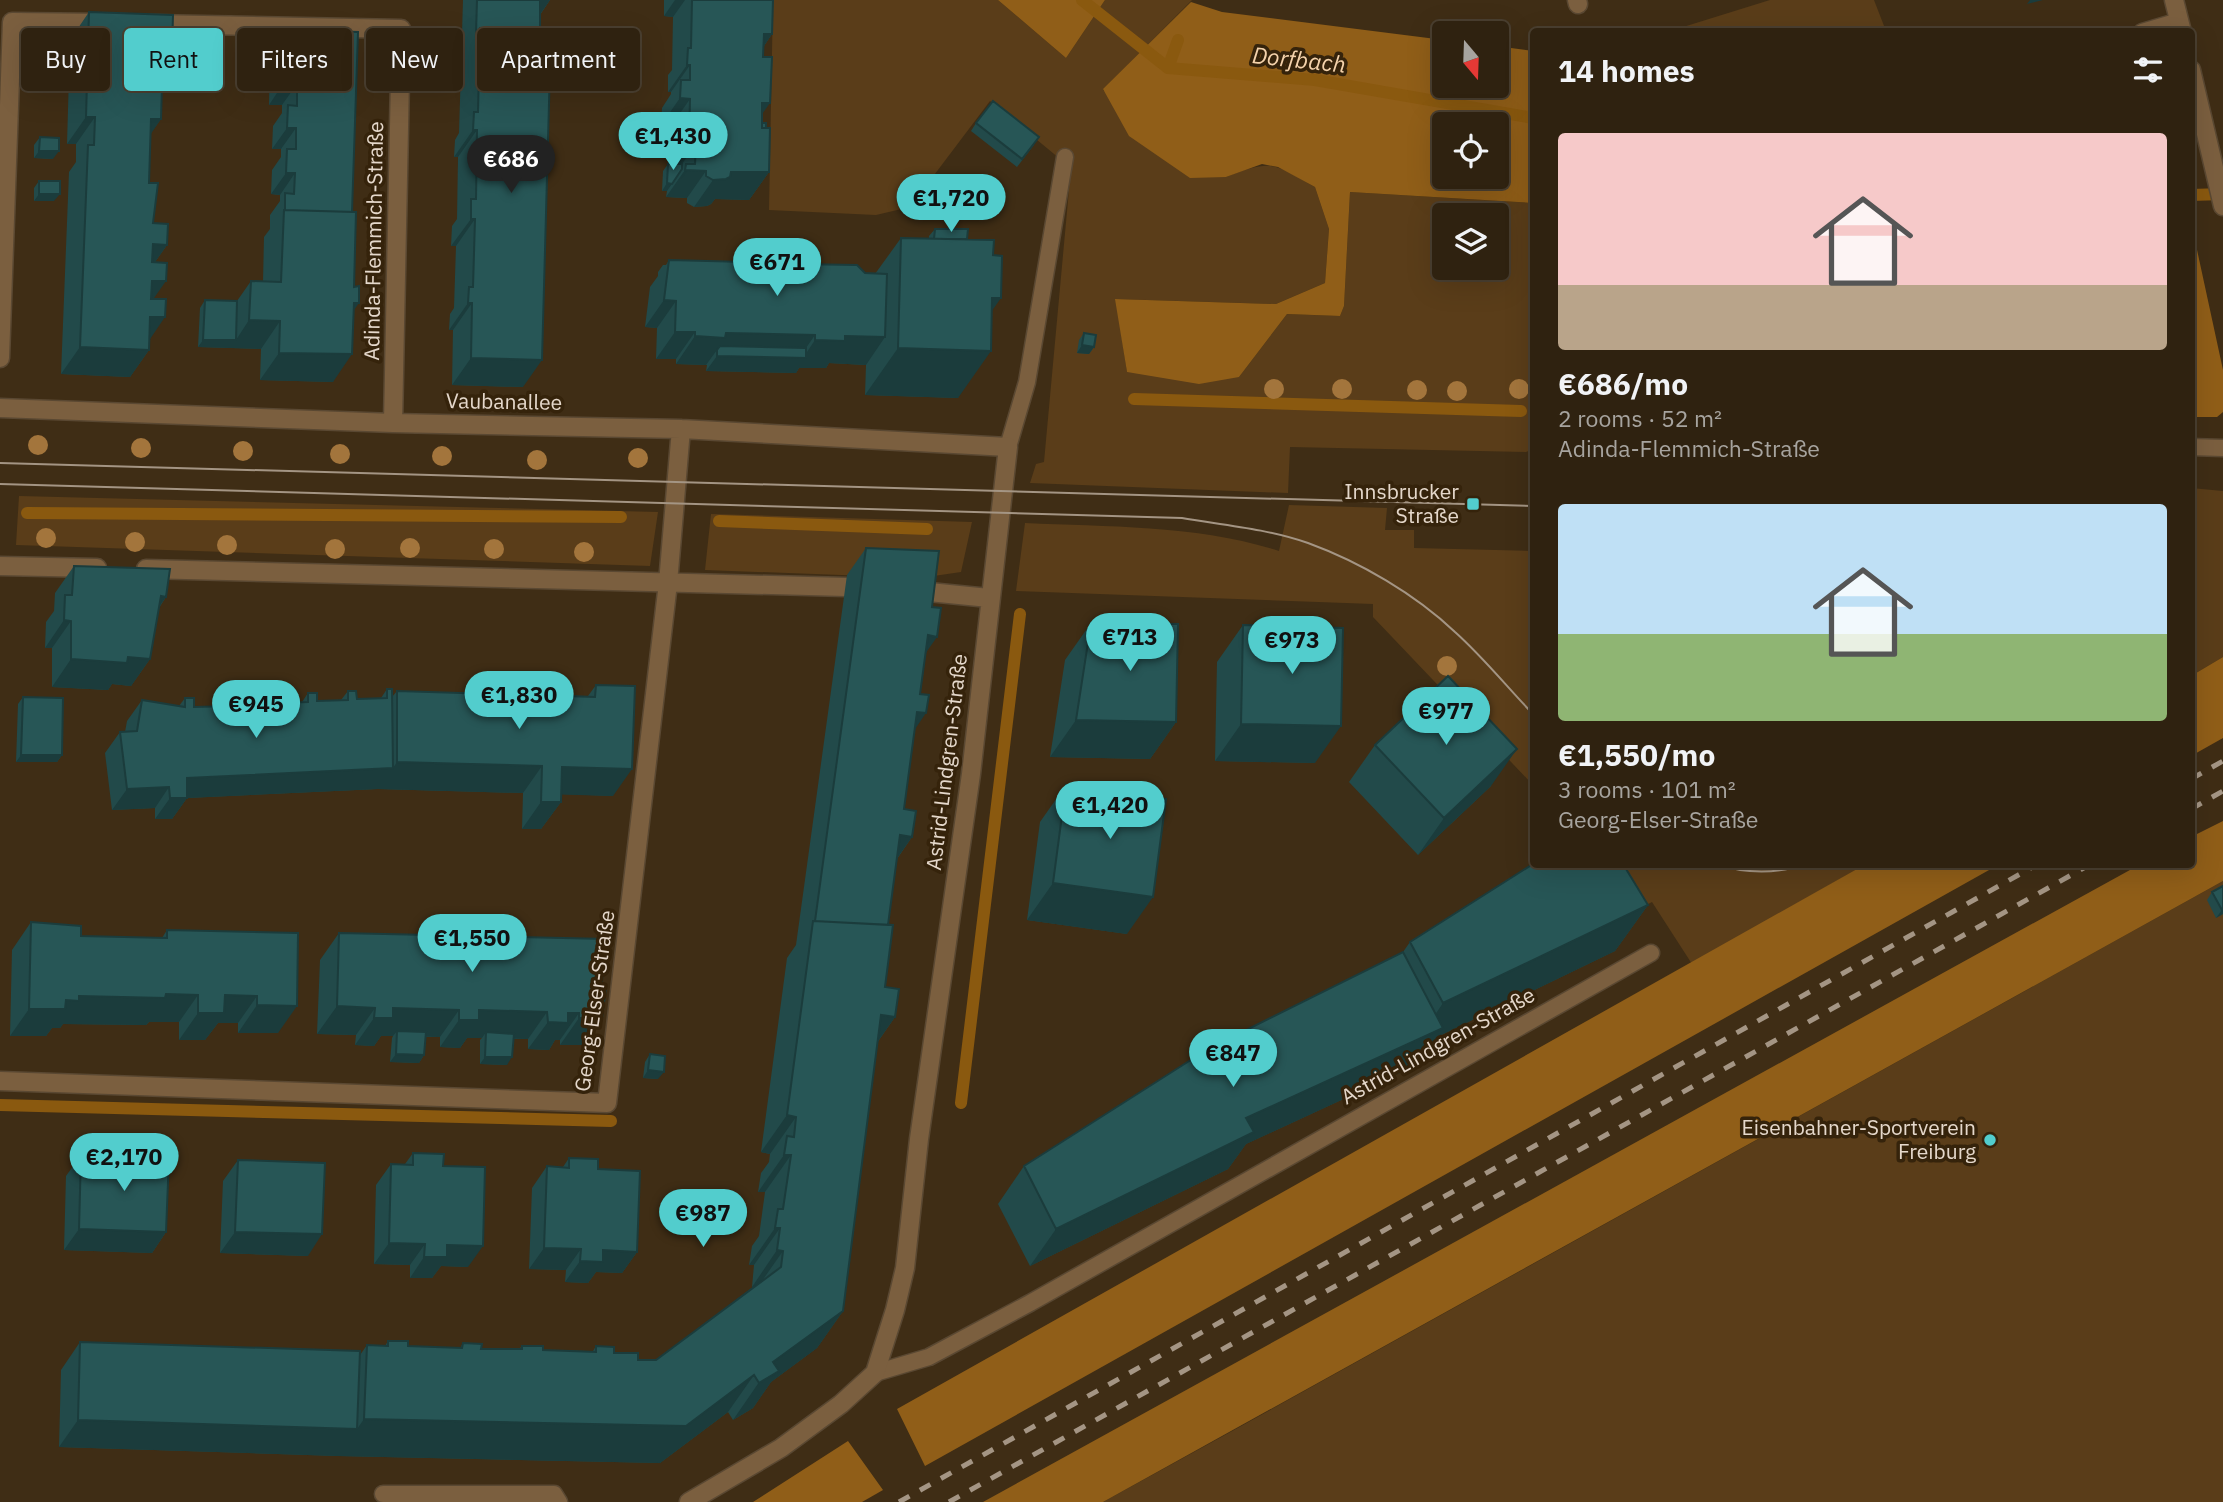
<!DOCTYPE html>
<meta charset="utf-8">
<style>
body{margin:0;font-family:"IBM Plex Sans",sans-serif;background:#3b2f1e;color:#f1f3f6;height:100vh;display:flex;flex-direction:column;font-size:26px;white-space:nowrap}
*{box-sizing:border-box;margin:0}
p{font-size:23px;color:#a7a49f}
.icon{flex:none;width:38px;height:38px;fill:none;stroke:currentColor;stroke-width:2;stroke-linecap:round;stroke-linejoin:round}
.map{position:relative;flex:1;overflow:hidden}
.side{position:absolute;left:1530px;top:28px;width:665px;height:840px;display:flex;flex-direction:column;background:#2f2210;border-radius:7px;box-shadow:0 7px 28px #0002,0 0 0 2px #4a3f30}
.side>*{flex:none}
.hud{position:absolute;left:21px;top:28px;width:665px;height:63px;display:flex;gap:14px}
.needle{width:46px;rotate:161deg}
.tools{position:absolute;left:1432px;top:21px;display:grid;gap:14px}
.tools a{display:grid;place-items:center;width:77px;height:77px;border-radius:7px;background:#2f2210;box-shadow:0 7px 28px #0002,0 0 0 2px #4a3f30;font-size:35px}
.price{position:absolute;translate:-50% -60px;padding:0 16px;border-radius:24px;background:#52cdcd;color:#111;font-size:23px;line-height:46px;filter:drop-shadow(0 2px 4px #0008)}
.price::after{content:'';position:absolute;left:50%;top:42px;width:21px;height:16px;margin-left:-10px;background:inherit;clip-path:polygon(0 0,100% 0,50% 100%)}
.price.on{background:#222;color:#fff}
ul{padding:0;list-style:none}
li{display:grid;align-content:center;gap:14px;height:371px;padding:0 28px}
li span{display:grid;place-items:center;height:217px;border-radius:7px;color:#555}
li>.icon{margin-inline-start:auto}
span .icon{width:126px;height:126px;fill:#fffc;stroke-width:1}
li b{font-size:30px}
h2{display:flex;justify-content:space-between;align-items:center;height:84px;padding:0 28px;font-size:30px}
.pill{padding:0 24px;border-radius:7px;background:#2f2210;box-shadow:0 7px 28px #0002,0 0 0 2px #4a3f30;font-size:24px;line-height:63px}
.pill.on{background:#52cdcd;color:#111}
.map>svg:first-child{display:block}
</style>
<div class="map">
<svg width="2223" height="1502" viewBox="0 0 2223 1502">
<rect width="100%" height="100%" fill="#3f2d15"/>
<!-- green -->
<path fill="#5a3d19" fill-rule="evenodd" d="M773,0H998L1066,58L1105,0H1192L1103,90L1226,177C1273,159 1273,163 1315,187L1329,229L1325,283L1276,304L1116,299L1127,372L1239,377L1287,314L1340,316L1344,306L1350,192L1533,203V449L1526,452L1290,447L1288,493L1030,483L1036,464L1044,462L1071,168L990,101L910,207L876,215L769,210ZM1444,215H1496V268H1444Z
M1770,0H1874L1886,31H1680V28Z
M2191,488L2223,491V657L2191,676Z
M19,496L658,512L650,566L16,545Z
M1289,505L1387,508L1385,530H1414V548L1533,551V785L1373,617V604L1016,591L1025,523C1109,527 1199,525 1279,551Z
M711,514L972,522L961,572L920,578L705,570Z
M1582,865H1864L1692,964L1652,902L1617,920Z
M2223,881V1502H1103L1225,1435Z"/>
<!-- forest -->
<path fill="#905e18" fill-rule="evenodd" d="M998,0H1105L1066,58Z
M1191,2L1222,12L1444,40V86H1496V46L1533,51V203L1350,192L1344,306L1340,316L1287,314L1239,377L1199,384L1127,372L1115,299L1276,304L1325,283L1329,229L1315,187L1278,167L1262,164L1226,177L1190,178L1129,136L1103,89ZM1444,124H1496V177H1444Z
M2191,222L2223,370V412L2217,417H2191Z
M2223,657V738L2191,756V676Z
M2223,821V881L1103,1502H983L2139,865L2191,864V837Z
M1864,865H1998L925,1466L897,1409Z
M848,1441L883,1490L862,1502H753Z"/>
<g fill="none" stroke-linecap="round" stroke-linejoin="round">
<!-- stream -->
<path stroke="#8a590f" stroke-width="12" d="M1082,0L1168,68L1315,80L1533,118
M1168,68L1178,40
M2191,195L2223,194
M1134,399L1521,411
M27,513L621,517
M719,521L927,529
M961,1103L1020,614
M0,1105L611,1121"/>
<!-- lane casing -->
<g stroke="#5a4832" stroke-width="19">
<path id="lane" d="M2142,32L2179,21
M1008,447L1027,382L1065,157
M2191,447L2223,448
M875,1373L929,1357L1030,1303L1651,953
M383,1494H554L559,1502"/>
</g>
<!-- street casing -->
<g stroke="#5a4832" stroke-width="21">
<path id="street" d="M1577,0L1578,4
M2174,0L2182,32
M151,24L401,29L393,423
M2191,70L2223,206
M0,358L12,22L105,23
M0,408L393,423L681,429L1008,447L971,774L919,1139L905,1268L895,1310L875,1373L841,1404L781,1448L689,1502
M0,566L97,568
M146,569L846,587
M919,591L989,598
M0,1081L607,1103L668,583L681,429"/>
</g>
<!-- lane -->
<use href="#lane" stroke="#7b5f3f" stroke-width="16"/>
<!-- street -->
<use href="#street" stroke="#7b5f3f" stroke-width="18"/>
<!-- tram -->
<path stroke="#a49584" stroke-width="2" d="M0,463L1533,506
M0,484L1182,518C1224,525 1268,529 1308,543C1360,562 1415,594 1455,632C1483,657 1507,687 1533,714
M1719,864C1743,874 1780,874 1804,864"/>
<!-- rail -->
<path stroke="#a49584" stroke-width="5" stroke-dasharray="12 12" stroke-linecap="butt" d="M2191,779L2223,761
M2191,809L2223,791
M899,1502L2038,864
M949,1502L2091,864"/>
</g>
<!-- trees -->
<g fill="#a3753c">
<circle cx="1274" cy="389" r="10"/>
<circle cx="1342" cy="389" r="10"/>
<circle cx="1519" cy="389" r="10"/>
<circle cx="1417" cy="390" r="10"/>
<circle cx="1457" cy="391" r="10"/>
<circle cx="38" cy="445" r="10"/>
<circle cx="141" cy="448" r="10"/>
<circle cx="243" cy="451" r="10"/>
<circle cx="340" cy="454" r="10"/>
<circle cx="442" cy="456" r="10"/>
<circle cx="638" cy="458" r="10"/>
<circle cx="537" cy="460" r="10"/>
<circle cx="46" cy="538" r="10"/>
<circle cx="135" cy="542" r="10"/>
<circle cx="227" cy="545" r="10"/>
<circle cx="410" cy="548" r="10"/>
<circle cx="335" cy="549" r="10"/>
<circle cx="494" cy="549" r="10"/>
<circle cx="584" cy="552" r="10"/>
<circle cx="1447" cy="666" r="10"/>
</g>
<!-- wall -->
<path fill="#224a4a" d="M463,0H550L540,15V30L543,48L553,67L550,71L523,387L452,385L453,330H449L450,314L454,308L456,246H451L452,226L457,219L458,157H454L455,140L459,133Z
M664,0H773L772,34L764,46L762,123L769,172L749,200L715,199L711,204L707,206L694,207L687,203V198L666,197L667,191H662L663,171L668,164H670L671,126L661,125L662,108L671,94V92H668V75L672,70L673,17L664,16Z
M89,12L172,51L162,65L161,119L150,134L149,183L153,223L167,245L155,262L154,299L149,350L130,377L61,374L69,172L76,162V144H67L70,40Z
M285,30L352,212L354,311L333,382L260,380L261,349L198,347L200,308L205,300L237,301L251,281L263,282L264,237L270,229V215L280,201V195L271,194L272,170L281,157V149H272L273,126L282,113V105H269L270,51Z
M46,33L60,70L55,78L40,77L41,40Z
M976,123L1034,145L1017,167L971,131Z
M40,137L53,159L34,158V145Z
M39,181L54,201H34V188Z
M935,229L967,239L992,311L958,398L865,395L866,365L829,363L826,368H799L796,373L706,371L707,365L676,364V359H656L657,328L645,327L650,287L658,276V272L663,265H666L669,260L744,262L754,247L790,257L798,264L865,273L875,274L901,238H929V236Z
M1084,333L1094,347L1089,354L1077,353L1079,340Z
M866,548L925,654L904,809L912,837L897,859L888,925L885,987L895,1017L877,1043L843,1311L817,1348L771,1382L753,1408L733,1420L728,1412L660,1463L338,1456L59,1447L61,1370L80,1342L360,1355L367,1345L385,1346L388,1341L408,1346L460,1348L463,1343L481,1349H519L522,1346L543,1350L593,1351L596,1346L638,1360H656L753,1287H752L754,1265H749L752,1246L759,1236L765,1192H758L761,1173L769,1162L770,1154L761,1152L787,958L796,945L847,575Z
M74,566L166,597L159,608L150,659L131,686L112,684L108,690L52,687V648H45L46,622L54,611L55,593Z
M1091,623L1176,722L1150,759L1050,757L1065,660Z
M1243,625L1315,763L1215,761L1217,662Z
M596,685L613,796L561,794V802L541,829H522L523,793L378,789L187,798L172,819H155V808L112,810L105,753L120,732H125L127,721L142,700L179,706L185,698L194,707L224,706L230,696L238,704H263L270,694L278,703L302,702L308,693L317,701L341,700L348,691L357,699L381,698L387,689L392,697L397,691L588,696Z
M23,697L62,755L57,762H16L18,704Z
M1375,745L1491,786L1418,855L1349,782Z
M1066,785L1127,934L1027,920L1040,822Z
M2223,886V914L2216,918L2207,900L2212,892Z
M1648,905L1615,951L1437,1037L1417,1065L1246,1144L1228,1169L1030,1266L998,1204L1024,1166L1403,952L1410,942Z
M31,922L81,936L162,938L167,930L298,933L278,1033H238V1023H218L205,1040H179V1022H149L146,1025L63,1024L60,1028H52L46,1036H10L12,950Z
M339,933L601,989L602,1018L583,1045H560V1040H555L549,1050L528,1049V1039H513L507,1065L480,1064V1040L482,1038H467L460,1048L440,1047V1037H425L424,1055L419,1063L390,1062L392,1038L393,1036H381L374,1046L355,1045L356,1035L317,1034L320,960Z
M650,1054L658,1079L643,1078L645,1062Z
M413,1153L443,1166L468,1267L441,1266L432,1278H410V1265L374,1264L376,1185L391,1164H405Z
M81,1155L166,1232L152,1253L64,1250L66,1176Z
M569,1158L598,1169L637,1252L622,1273L596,1272L588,1283L565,1282L566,1270L529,1269L532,1188L547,1166L563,1167Z
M238,1160L308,1256L220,1253L223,1181Z"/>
<!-- shaded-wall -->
<path fill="#1b3c3c" d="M539,0H550L536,20Z
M675,0H685L673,17L664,16Z
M2030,0H2043L2027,4Z
M764,34H772L753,62Z
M163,51H172L153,78Z
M687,65H690L671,92H668Z
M45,70H60L55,78L40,77Z
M283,84H297L282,105H269Z
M680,98L690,99L671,126L661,125Z
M762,103H770L751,130Z
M86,117H95L76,144H67Z
M151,119H161L142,147Z
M287,128H296L281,149H272Z
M473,130H477L458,157H454Z
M689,144H696L677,171H669Z
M39,151H59L53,159L34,158Z
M685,170L706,171L687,198L666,197Z
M731,172H769L749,200L715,199L711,204L707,206L694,207L713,180Z
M286,173H295L280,195L271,194Z
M667,183L672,184L667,191H662Z
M39,194H60L54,201H34Z
M471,219H475L456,246H451Z
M153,244L167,245L148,272Z
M152,281H166L147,308Z
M992,298H1001L968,345Z
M664,300L676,301L657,328L645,327Z
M354,303H359L340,330Z
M468,303H472L453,330H449Z
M150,317H165L146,345Z
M249,320L280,321L261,349L198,347L203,340H236Z
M675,332H695L676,359H656Z
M726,333L815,335L799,358H803L815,340L845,336L885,337L866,365L829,363L826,368H799L796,373L706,371L717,356V350L706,365L676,364L695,336Z
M1082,345L1094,347L1089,354L1077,353Z
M80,347L149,350L130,377L61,374Z
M898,348L991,351L958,398L865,395Z
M279,353L352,354L333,382L260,380Z
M471,358L542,360L523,387L452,385Z
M161,596L166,597L147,624Z
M64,620L71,621L52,648H45Z
M928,635L937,637L918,664Z
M128,657L150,659L131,686L112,684L108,690L52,687L71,659Z
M917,712L926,713L907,741Z
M1076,720L1176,722L1150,759L1050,757Z
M1241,724L1341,726L1315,763L1215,761Z
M1517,749L1491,786L1418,855L1444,818Z
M21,755H62L57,762H16Z
M397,762L542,766L523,793L378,789L187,798L172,819H155L170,798L187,778L393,768Z
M562,767L632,769L613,796L543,794Z
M169,787L155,808L112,810L127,789Z
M541,802H561L541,829H522Z
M900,835L912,837L893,864Z
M1053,883L1153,897L1127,934L1027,920Z
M1648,905L1615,951L1437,1037L1417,1065L1246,1144L1228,1169L1030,1266L1056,1229L1246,1118L1418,1040L1443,1003Z
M2223,909V914L2216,918L2222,910Z
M166,994L198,995L179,1022H149L146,1025L63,1024L60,1028H52L46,1036H10L29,1009L79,996Z
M225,995L257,996L238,1023H218L205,1040H179L198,1013Z
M257,1005L297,1006L278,1033H238Z
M337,1006L375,1008L356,1035L317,1034Z
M393,1008L459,1010L440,1037L397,1036V1031L393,1036H381L374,1046L355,1045L374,1018Z
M479,1010L547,1012L528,1039L485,1038L486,1032L482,1038H467L460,1048L440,1047L459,1020Z
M568,1013H579L560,1040H555L549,1050L528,1049L548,1022Z
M881,1015L895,1017L869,1054Z
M579,1018H602L583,1045H560Z
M396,1054L424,1055L419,1063L390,1062Z
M485,1057H512L507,1065L480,1064Z
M648,1070L664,1072L658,1079L643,1078Z
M787,1115L796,1117L770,1154L761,1152Z
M784,1155H791L765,1192H758Z
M775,1228H780L754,1265H749Z
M79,1229L166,1232L152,1253L64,1250Z
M235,1232L322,1234L308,1256L220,1253Z
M389,1243L425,1244L410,1265L374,1264Z
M447,1245L483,1246L468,1267L441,1266L432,1278H410L424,1257Z
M544,1248L581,1249L566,1270L529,1269Z
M603,1250L637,1252L622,1273L596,1272L588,1283L565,1282L580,1261Z
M777,1250L783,1251L757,1288L752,1287Z
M843,1311L817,1348L771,1382L753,1408L733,1420L773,1362Z
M754,1375L728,1412L660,1463L338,1456L59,1447L78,1420L357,1429L364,1419Z"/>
<!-- building -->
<path fill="#275656" stroke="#1b3c3c" stroke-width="2" d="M477,0H540V30L480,28L476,34Z
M692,0H773L772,34H764L763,57H772L770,103H762V128H770L769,172H731L730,177L726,179L713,180L706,176V171L685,170L686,164H695L696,144H689L690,99L680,98L681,80H690V65H687L688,48H691Z
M89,12L173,15L172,51H163L161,119H151L149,183H158L153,223L168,224L167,245L153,244L152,262L167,263L166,281H152L151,299H166L165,317H150L149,350L80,347L88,145H94L95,117H86Z
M480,28L544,30L543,48H554L553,67H550L542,360L471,358L472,303H468L469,287H473L475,219H471V199H476L477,130H473L474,112H478Z
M285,30L358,32L352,212L285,210V193L294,194L295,173H286L287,149H296V128H287L288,105L297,106V84H283Z
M46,33H62L60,70H45Z
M993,101L1039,137L1022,159L976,123Z
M762,123H766V128H762Z
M40,137L59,138V151H39Z
M668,164H682V169L672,184L667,183Z
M39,181H60V194H39Z
M284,210L356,212L354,287L359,286V303H354L352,354L279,353L280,321L249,320L251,281L281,282Z
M935,229H968L967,239H934Z
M901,238L994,240L993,255L1002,256L1001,298H992L991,351L898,348Z
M754,247H790V257L798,264L857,265L865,273L887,274L885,337L845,336V341L815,340V335L726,333L725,338L695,336V332H675L676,301L664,300L669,260L746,262L754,255Z
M205,300L237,301L236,340H203Z
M1084,333L1096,335L1094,347L1082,345Z
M720,346L806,348V358L717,356V350Z
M866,548L939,551L932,607L941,608L937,637L928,635L920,694L929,695L926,713L917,712L904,809L916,811L912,837L900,835L888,925L815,921Z
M74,566L170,569L166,597L161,596L150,659L128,657L127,663L71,659V621L64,620L65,595H72Z
M1091,623L1178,624L1176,722L1076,720Z
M1243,625L1343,628L1341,726L1241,724Z
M1448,676L1517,749L1444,818L1375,745Z
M596,685L635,686L632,769L562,767L561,802H541L542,766L397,762V691L595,697Z
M387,689H392L393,768L187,778V798H170L169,787L127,789L120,732L137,731L142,700L185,707V698H194V707L231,706L230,696H238V704H270V694H277L278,703L308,702V693H317V701L348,700V691H356L357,699L387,698Z
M23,697L63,698L62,755H21Z
M1066,785L1166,799L1153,897L1053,883Z
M1533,864H1623L1648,905L1443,1003L1410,942Z
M2223,886V909L2222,910L2212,892Z
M813,921L893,925L885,987L899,989L895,1017L881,1015L843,1311L773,1362L779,1371L759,1383L754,1375L686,1426L364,1419L367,1345L388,1346V1341H408V1346L462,1348L463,1343L482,1344L481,1349H522V1346H543V1350L596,1352V1346L614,1347V1353H638V1360H656L781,1267L783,1251L777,1250L780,1228H775L778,1209H783L791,1155H784L787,1136L794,1137L796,1117L787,1115Z
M31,922L81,926V936L167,938V930L298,933L297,1006L257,1005V996L225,995L224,1013H198V995L166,994L165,998L79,996V1001L66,1000L65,1009H29Z
M339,933L607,939L601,989L606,988L602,1018H579V1013H568V1023L548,1022L547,1012L479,1010V1020H459V1010L393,1008V1018H374L375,1008L337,1006Z
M1403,952L1443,1028L1246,1118L1254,1132L1056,1229L1024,1166L1208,1049Z
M397,1031L426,1032L424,1055L396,1054Z
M486,1032L514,1034L512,1057H485Z
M650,1054L665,1056L664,1072L648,1070Z
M413,1153L444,1154L443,1166L485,1167L483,1246L447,1245V1257H424L425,1244L389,1243L391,1164L413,1165Z
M81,1155L169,1157L166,1232L79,1229Z
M569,1158L598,1159V1169L640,1171L637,1252L603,1250V1262L580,1261L581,1249L544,1248L547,1166L569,1168Z
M238,1160L325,1163L322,1234L235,1232Z
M80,1342L360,1351L357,1429L78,1420Z"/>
<!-- markers -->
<g fill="#52cdcd" stroke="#35230b" stroke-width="2.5">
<rect x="1466" y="497" width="14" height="14" rx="3.5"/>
<circle cx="1990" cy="1140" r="7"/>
</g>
<g text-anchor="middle" stroke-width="7" stroke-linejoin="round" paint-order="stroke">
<!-- street labels -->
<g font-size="21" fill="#e5d8cb" stroke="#35230b">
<text transform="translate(374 241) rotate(-89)" y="7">Adinda-Flemmich-Straße</text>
<text transform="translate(504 402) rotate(1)" y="7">Vaubanallee</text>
<text transform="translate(947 762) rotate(-83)" y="7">Astrid-Lindgren-Straße</text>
<text transform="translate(595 1001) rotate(-82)" y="7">Georg-Elser-Straße</text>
<text transform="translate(1438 1046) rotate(-29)" y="7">Astrid-Lindgren-Straße</text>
</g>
<!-- poi labels -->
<g font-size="21" fill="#e5d8cb" stroke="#35230b" text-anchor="end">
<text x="1459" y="499">Innsbrucker<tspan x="1459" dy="24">Straße</tspan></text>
<text x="1976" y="1135">Eisenbahner-Sportverein<tspan x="1976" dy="24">Freiburg</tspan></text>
</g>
<!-- water labels -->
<g font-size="23" font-style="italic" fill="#f4d2ab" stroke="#35230b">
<text transform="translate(1299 60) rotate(6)" y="8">Dorfbach</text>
</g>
</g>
</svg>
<div class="tools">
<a><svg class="needle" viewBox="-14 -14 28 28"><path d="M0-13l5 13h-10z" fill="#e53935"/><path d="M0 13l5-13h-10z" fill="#a7a49f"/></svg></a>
<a><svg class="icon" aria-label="locate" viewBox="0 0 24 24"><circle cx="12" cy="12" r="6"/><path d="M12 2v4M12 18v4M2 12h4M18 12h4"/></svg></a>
<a><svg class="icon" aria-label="layers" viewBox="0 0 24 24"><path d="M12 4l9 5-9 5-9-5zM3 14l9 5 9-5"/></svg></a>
</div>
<b class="price" style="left:673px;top:172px">€1,430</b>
<b class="price on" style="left:511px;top:195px">€686</b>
<b class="price" style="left:951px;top:234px">€1,720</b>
<b class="price" style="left:777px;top:298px">€671</b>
<b class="price" style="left:1130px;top:673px">€713</b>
<b class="price" style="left:1292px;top:676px">€973</b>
<b class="price" style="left:519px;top:731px">€1,830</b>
<b class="price" style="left:256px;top:740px">€945</b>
<b class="price" style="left:1446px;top:747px">€977</b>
<b class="price" style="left:1110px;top:841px">€1,420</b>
<b class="price" style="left:472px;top:974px">€1,550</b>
<b class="price" style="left:1233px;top:1089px">€847</b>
<b class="price" style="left:124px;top:1193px">€2,170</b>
<b class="price" style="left:703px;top:1249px">€987</b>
<div class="hud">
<a class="pill">Buy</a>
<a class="pill on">Rent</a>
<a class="pill">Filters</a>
<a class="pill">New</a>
<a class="pill">Apartment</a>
</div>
<section class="side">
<h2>14 homes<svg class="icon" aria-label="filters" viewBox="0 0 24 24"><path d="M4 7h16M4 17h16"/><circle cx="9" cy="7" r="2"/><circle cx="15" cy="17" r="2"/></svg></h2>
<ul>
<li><span style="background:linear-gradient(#f6c9c9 70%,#b9a48a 0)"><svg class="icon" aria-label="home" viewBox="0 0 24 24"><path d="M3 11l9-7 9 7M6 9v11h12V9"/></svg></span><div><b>€686/mo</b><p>2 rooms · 52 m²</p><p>Adinda-Flemmich-Straße</p></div></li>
<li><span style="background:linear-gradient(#bfe0f5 60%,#8fb573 0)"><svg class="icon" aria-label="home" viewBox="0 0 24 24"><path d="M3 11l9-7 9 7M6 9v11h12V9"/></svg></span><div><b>€1,550/mo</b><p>3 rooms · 101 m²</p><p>Georg-Elser-Straße</p></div></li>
</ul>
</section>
</div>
